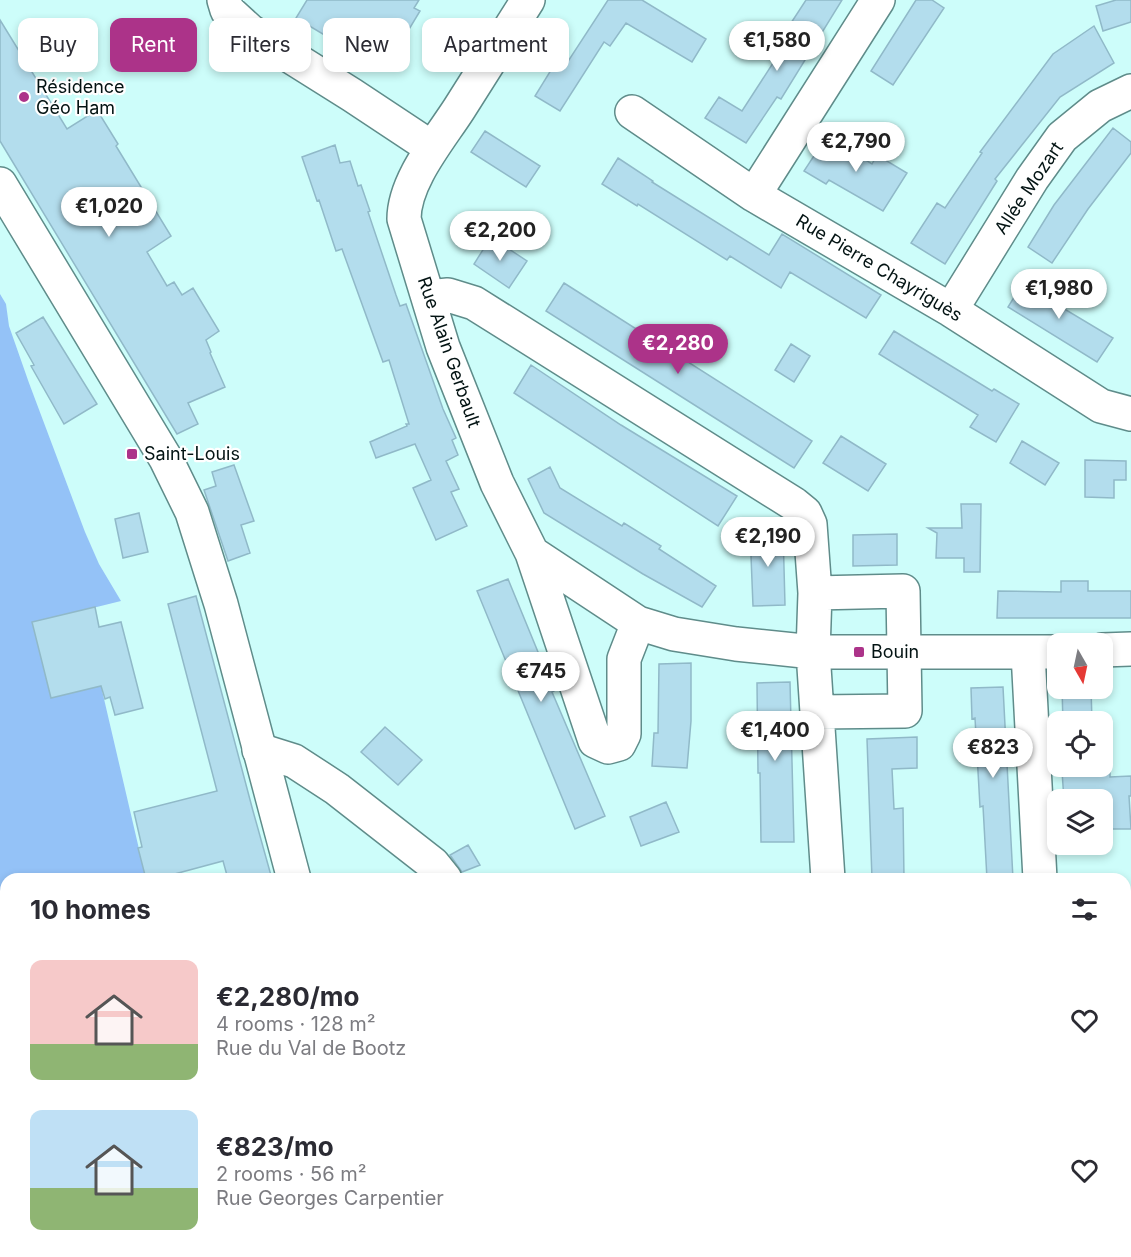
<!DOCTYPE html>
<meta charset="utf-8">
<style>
body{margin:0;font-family:Inter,sans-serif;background:#f2f2f3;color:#2b2b33;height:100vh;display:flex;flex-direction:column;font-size:22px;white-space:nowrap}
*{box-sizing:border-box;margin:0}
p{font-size:20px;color:#7c7c81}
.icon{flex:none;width:33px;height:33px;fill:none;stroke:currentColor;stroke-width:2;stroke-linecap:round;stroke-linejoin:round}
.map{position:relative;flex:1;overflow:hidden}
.drawer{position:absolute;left:0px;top:873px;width:1131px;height:384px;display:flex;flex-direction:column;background:#fff;border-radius:18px 18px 0 0;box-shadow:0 3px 9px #0003}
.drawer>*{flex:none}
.banner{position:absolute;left:18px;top:18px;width:600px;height:54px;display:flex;gap:12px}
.needle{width:39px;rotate:171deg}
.controls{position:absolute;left:1047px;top:633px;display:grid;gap:12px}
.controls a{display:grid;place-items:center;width:66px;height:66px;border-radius:12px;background:#fff;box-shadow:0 3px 9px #0003;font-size:30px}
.price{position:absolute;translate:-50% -51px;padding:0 14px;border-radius:21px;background:#fff;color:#222;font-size:20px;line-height:39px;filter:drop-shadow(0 2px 3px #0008)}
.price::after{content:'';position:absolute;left:50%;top:36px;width:18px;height:14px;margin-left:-9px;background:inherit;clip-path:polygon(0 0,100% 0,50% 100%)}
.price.active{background:#ac3389;color:#fff}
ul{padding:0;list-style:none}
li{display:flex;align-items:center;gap:18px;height:150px;padding:0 30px}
li span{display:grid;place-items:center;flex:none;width:168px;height:120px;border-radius:12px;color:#555}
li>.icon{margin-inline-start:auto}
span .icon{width:72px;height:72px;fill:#fffc;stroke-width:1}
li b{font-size:26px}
h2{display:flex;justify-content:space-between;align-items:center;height:72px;padding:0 30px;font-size:26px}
.tag{padding:0 21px;border-radius:12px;background:#fff;box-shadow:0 3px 9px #0003;font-size:21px;line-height:54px}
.tag.active{background:#ac3389;color:#fff}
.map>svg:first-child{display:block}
</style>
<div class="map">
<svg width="1131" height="1257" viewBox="0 0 1131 1257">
<rect width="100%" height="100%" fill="#cdfdfa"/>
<!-- water -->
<path fill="#94c2f7" d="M0,294L6,304L9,326L29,383L85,532L99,564L121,601L32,623L51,698L101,686L146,879H6V1251H241L243,1257H0Z"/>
<!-- building -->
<path fill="#b3dded" stroke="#90b9c8" stroke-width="1.5" d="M307,0H419L414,8L420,11L396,51L390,47L378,67L296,18Z
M608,0H642L706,39L692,62L626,23L610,46L604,42L560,111L535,96L559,57L567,63Z
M806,0H842L781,99L777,97L746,143L705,118L719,97L742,111L797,26L791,23Z
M916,0H932L944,8L893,85L871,71Z
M1116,0H1131V22L1103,31L1096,6Z
M0,20L67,129L97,110L118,144L116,146L171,236L147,252L167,286L174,282L182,295L193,288L219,331L206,340L211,352L210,353L225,387L188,403L198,424L177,434L0,141Z
M1094,26L1114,63L1060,97L995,179L997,181L945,264L911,243L937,203L945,208L982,153L980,152L1053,54Z
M1113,128L1131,142V153L1088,209L1052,263L1028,247L1054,205Z
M485,131L540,166L526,187L471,152Z
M827,136L872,164L877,155L907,173L883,211L829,180L826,184L804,171Z
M335,145L340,163L350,161L358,186L361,185L370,211L368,212L396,295L400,306L406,304L443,409L456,438L452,440L458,455L446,461L459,489L451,492L467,526L436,540L413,488L431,480L415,444L376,458L370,442L407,426L406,424H409L389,360L383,362L342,249L336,251L319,200L317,201L302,157Z
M618,158L653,181L652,182L769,255L782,234L881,295L866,318L790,272L781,288L730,256L727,260L638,204L637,206L602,184Z
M491,237L527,261L509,288L474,264Z
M1026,278L1064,302L1061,307L1113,338L1097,362L1008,307Z
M564,283L812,441L794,468L546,311Z
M43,317L97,404L64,424L31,366L34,365L16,333Z
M894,331L992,391L994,389L1019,404L996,442L970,427L978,415L879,354Z
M791,344L810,356L794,382L775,370Z
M531,365L621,425L737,496L718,526L514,393Z
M841,436L886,464L868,491L823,463Z
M1022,441L1059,463L1045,485L1010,463Z
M1085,460L1126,461V480H1114V498L1085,497Z
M234,465L254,521L241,525L250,553L228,561L204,490L216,486L212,472Z
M550,467L560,488L622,526L624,523L661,546L659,549L716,586L702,607L643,574L544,513L528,479Z
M961,504H981L980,572H964V558H936L937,533L928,528H962Z
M139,513L148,552L123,558L115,519Z
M783,530L785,605L753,606L750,531Z
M897,534V565L853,566V535Z
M508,579L554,691L552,692L605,816L575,829L477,591Z
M1061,581H1088V591H1131V618H997L998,591L1061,592Z
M196,596L253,811L272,879H228L223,861L156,879H146L138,848L142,847L134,812L217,791L168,604Z
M95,607L99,627L121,622L143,708L115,715L110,697L105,699L101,686L51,698L32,622Z
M691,663V721L687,768L652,766L654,733H658L659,664Z
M790,682L794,842H761L760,773H758L757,683Z
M1003,687L1013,879H987L983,806L980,807L975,718L972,719L971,688Z
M1062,688H1091L1092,722H1063Z
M385,727L422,760L398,785L361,752Z
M917,737V768L892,769L894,809L903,808L904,879H872L867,739Z
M1110,769V777L1131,776V796H1129L1131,829H1106V800H1064L1062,771Z
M666,802L679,832L641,846L630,817Z
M468,845L480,865L462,872L450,855Z"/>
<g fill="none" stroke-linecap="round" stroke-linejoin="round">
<!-- minor casing -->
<g stroke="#5f8c8a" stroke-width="36">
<path id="minor" d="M224,0L227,10L250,31L352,95L432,148
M528,0C505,36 482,73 459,109C439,140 404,181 404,219L443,347L497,483L532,553L638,623L674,634L736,644L813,652H1058
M632,112L754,195L951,310L1101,406L1131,414
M754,195L878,0
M428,297L448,295L474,303L794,504L805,513L810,524L815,593L813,652L828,879
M951,310L1032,179L1062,137L1100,106L1131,91
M532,553L595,741L608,747L619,744L624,734V659L638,623
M815,593L903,591L905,711L817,712
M1102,650L1131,649
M1028,653L1040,879
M259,750L294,761L337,789L433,864L445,879
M1125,999H1131
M1125,1235L1131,1234
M683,1251L686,1257
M910,1251L914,1257
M1098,1251L1100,1257"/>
</g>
<!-- major casing -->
<g stroke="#5f8c8a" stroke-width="36">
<path id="major" d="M0,184L166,459L192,512L221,604L294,879
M395,1251L397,1257"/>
</g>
<!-- minor -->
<use href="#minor" stroke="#fff" stroke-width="33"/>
<!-- major -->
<use href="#major" stroke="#fff" stroke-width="33"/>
</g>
<!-- markers -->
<g fill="#ac3389" stroke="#fff" stroke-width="2">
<circle cx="24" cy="97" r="6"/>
<rect x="126" y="448" width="12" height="12" rx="3"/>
<rect x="853" y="646" width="12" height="12" rx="3"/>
</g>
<g text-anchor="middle" stroke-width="4.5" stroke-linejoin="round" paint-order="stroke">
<!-- poi labels -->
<g font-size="18" fill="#031313" stroke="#fff" text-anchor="start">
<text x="36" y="93">Résidence<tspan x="36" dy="21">Géo Ham</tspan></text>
<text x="144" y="460">Saint-Louis</text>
<text x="871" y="658">Bouin</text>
</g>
<!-- street labels -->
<g font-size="18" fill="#031313" stroke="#fff">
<text transform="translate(1029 188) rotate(-56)" y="6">Allée Mozart</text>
<text transform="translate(879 268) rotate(31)" y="6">Rue Pierre Chayriguès</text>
<text transform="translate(449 352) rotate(71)" y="6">Rue Alain Gerbault</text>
</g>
</g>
</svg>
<div class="controls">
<a><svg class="needle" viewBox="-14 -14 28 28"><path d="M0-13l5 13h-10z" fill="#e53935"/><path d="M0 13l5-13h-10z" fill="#7c7c81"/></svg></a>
<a><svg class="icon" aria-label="locate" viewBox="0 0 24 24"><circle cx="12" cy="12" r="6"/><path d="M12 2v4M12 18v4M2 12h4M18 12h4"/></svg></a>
<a><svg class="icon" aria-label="layers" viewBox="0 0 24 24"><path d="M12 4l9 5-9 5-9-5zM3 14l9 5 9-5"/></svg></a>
</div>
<b class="price" style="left:777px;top:72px">€1,580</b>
<b class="price" style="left:856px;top:173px">€2,790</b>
<b class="price" style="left:109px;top:238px">€1,020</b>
<b class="price" style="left:500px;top:262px">€2,200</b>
<b class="price" style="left:1059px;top:320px">€1,980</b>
<b class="price active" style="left:678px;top:375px">€2,280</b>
<b class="price" style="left:768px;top:568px">€2,190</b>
<b class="price" style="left:541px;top:703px">€745</b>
<b class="price" style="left:775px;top:762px">€1,400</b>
<b class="price" style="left:993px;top:779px">€823</b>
<div class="banner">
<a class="tag">Buy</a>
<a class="tag active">Rent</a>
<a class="tag">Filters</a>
<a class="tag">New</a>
<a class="tag">Apartment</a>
</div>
<section class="drawer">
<h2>10 homes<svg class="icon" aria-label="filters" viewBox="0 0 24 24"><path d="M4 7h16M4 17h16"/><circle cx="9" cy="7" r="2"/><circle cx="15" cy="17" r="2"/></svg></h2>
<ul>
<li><span style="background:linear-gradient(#f6c9c9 70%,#8fb573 0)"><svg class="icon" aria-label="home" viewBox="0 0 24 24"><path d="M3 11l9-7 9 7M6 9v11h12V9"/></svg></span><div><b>€2,280/mo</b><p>4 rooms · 128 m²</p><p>Rue du Val de Bootz</p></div><svg class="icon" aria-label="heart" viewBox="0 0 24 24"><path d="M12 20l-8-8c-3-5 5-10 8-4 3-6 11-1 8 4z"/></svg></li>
<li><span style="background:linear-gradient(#bfe0f5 65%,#8fb573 0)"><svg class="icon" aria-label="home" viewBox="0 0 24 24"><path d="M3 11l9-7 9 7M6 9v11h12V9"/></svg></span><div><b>€823/mo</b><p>2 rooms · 56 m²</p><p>Rue Georges Carpentier</p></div><svg class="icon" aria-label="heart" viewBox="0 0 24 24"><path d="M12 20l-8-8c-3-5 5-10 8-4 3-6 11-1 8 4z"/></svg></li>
</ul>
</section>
</div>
